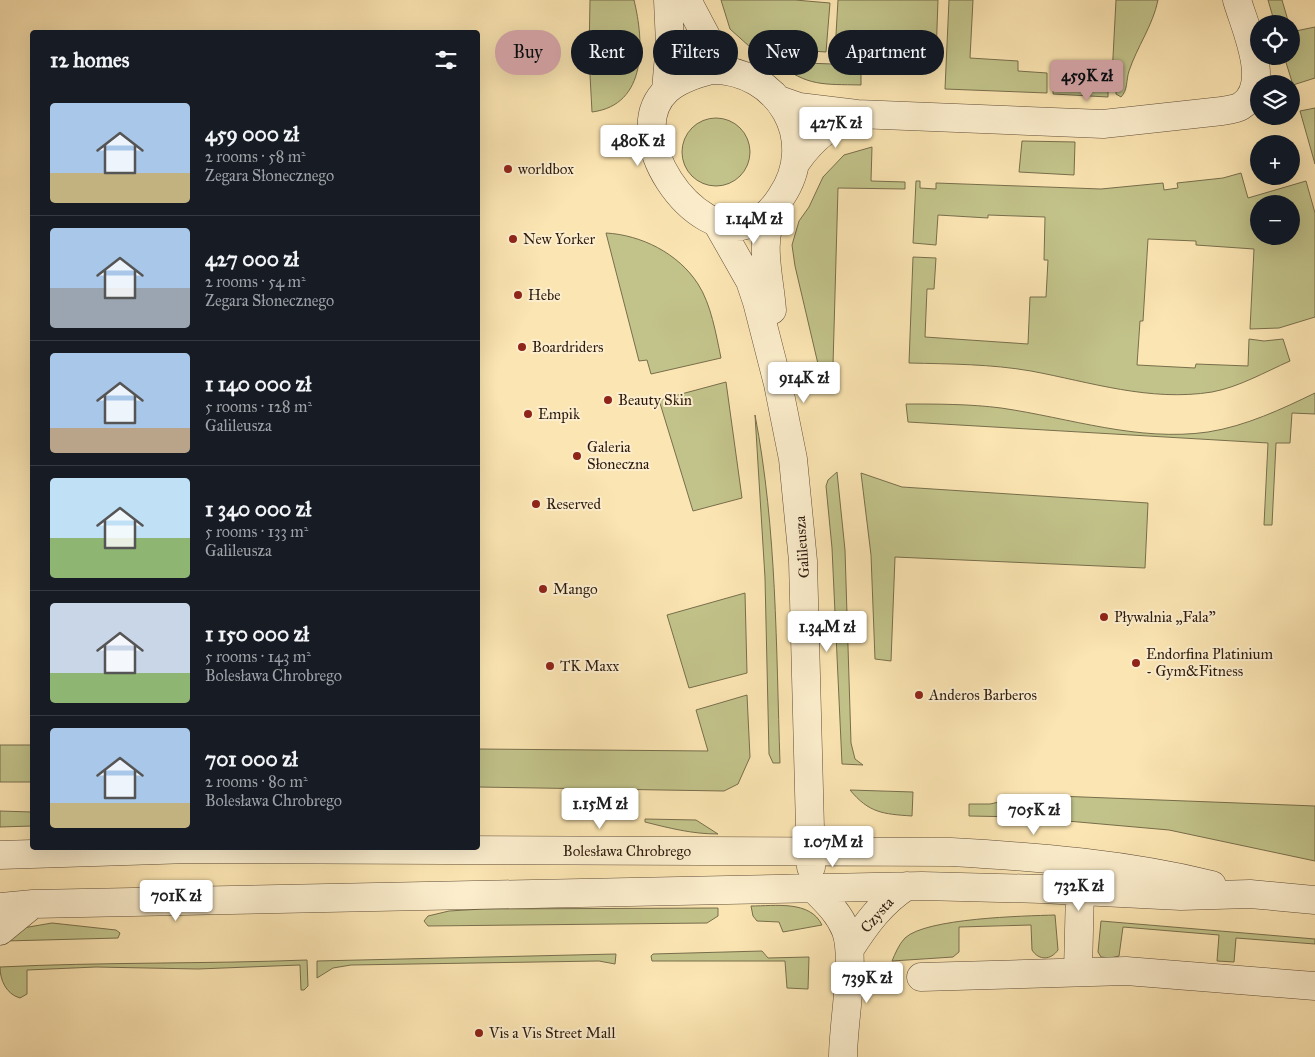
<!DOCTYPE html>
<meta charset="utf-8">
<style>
body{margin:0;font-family:"IM FELL Great Primer",serif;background:#242831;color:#f1f3f6;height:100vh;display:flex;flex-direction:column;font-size:19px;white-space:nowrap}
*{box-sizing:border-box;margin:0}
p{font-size:16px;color:#9ea1a6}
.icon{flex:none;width:28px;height:28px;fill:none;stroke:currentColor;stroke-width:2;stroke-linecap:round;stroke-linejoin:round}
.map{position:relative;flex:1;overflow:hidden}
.sheet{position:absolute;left:30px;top:30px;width:450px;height:820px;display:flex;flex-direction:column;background:#171b24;border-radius:5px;box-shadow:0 5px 20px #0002}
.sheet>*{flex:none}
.banner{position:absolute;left:495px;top:30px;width:475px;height:45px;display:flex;gap:10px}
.fabs{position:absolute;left:1250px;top:15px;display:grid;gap:10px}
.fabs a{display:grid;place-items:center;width:50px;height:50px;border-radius:50%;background:#171b24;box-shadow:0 5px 20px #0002;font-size:25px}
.price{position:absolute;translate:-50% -42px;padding:0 11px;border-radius:5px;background:#fff;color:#222;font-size:16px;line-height:32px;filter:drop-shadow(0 1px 2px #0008)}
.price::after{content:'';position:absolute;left:50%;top:30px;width:15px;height:11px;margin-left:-8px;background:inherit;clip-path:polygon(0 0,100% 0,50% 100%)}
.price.active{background:#c59692;color:#111}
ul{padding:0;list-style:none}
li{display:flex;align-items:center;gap:15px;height:125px;padding:0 20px}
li+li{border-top:1px solid #363941}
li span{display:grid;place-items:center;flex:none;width:140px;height:100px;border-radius:5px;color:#555}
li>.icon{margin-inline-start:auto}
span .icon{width:60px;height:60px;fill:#fffc;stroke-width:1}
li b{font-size:21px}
h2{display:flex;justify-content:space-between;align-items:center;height:60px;padding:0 20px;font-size:21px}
.pill{padding:0 18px;border-radius:22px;background:#171b24;box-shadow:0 5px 20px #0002;font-size:18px;line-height:45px}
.pill.active{background:#c59692;color:#111}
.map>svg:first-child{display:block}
</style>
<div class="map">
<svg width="1315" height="1057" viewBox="0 0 1315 1057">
<rect width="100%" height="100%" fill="#fbe5b2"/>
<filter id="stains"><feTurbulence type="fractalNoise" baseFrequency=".004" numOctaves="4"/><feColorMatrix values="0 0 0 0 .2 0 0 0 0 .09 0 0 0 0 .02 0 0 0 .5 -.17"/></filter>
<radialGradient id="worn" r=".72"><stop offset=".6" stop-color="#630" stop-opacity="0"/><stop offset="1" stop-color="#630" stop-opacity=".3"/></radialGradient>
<!-- green -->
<path fill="#c2c38a" stroke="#786e4c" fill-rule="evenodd" d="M590,0H634C644,41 648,105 592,112L589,56Z
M721,0H795L830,3L826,52L750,47L730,29Z
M838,0H938L936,56L835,52Z
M949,0H973L970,58L1018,61V71L1047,73V93L945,89Z
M1116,0H1158C1153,25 1137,47 1129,71C1126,80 1128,90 1121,97L1116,94V82L1112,76Z
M1268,0H1282L1289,24H1275Z
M1315,27V78L1293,85L1284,56H1291V32Z
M776,62L861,65V85C823,84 808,87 776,62Z
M1054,73L1087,75V86L1108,87V97L1053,94Z
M1315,108V164L1300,111Z
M682 152a34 34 0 1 1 68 0a34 34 0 1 1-68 0Z
M1022,141L1075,142L1074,175L1019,172Z
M872,147L871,181L905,182V189L838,188L833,365L818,364L795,266L792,245L799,221L809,207L823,177L844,155Z
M1241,173L1248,198L1306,181L1315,213V317L1279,328L1250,329L1254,249L1196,245V241L1148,239L1143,321H1140L1137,365L1195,368L1196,364L1248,366L1249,339L1264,341L1283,339L1290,361C1265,372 1239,387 1212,392C1150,402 1090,382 1031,371C991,364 950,364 909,363L913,257L936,258L934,289H927L925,337L1028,344L1030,297H1046L1048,260H1044L1045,217L988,215V218L938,215L936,245L913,243L916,181H920V188L936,189V183L1101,189L1163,183L1164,190L1178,188L1177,183L1223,178ZM1259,204H1291V236H1259Z
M606,233C641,235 678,253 698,284C711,304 716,334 721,358L651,374L647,360L639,361Z
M726,382L742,498L693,511L659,400Z
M1315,393V414L1292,413L1290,443H1276L1272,525H1264L1268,443L908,422L906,404C938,404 970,404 1001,408C1070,418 1138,442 1208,432C1246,426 1282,409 1315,393Z
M755,415C777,530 776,647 780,763H773L769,754L765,578Z
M837,472L845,550L851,743L855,759L863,765L842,764L832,548L826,486L828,480Z
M861,473L902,487L1148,503L1145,568L895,557L891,661L875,659L871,555Z
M745,593L747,673L689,688L667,615Z
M747,695L750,757L738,784L724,791L478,787V749L708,751L696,710Z
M0,745H32V782H0Z
M850,790L913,792L912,816C883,814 869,813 850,790Z
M1031,795L1315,806V861L1169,830L1022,817L969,816V804H990Z
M0,811L32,812V826L0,827Z
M645,819L696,820L718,834C692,834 669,828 645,822Z
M751,906C775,906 810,900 822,925L783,932L779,922L757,921L753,916Z
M718,908V916L707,923L428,926L424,921L428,916L449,911L483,909Z
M1055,915L1058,950C1051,960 1039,961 1032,950L1031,925L959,927V952L953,957L892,961C895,954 899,944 905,938C926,918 1024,916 1055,915Z
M1101,921L1315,939V944L1236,938L1234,962L1217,961L1219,935L1123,927L1119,956L1111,958L1101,957L1098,952Z
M52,923L116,930L120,933L118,938L5,941L23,928Z
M762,951L768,958L809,957L808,989L787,988L785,961H652L651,956L653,954Z
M616,954L615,964L599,961L351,965L333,968L317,978V961Z
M307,960L308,986L304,990H301L300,965L198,969L96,967L27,970V994L20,998C6,994 0,980 0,967C102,962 205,964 307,960Z"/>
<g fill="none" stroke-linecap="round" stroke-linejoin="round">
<!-- minor casing -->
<g stroke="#614d38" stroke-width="29">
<path id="minor" d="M687,0L724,70
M711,70C779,69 820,140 781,197C774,208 763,220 750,224C693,243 619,134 667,90C679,79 696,74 711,70Z
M666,90L670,44L668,0
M779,100L799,107L857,114L1103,124L1222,111C1228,110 1236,109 1241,106C1273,86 1245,28 1237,0
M797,161C813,138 831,124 857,114
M717,223L750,281L757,302L778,384L793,459L803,561L811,867
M772,310C769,272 758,243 775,207
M0,855L190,849L951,852C1039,857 1126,864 1212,885
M813,888C826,901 839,913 846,931C856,959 843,1023 843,1057
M0,907L33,904L922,886L1041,889L1181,896L1250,894L1315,900
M0,931L33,904
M850,949C866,924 882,902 907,886
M1078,971L1080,890
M921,977L1126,971L1315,986"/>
</g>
<!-- minor -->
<use href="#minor" stroke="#fceecd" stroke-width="28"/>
</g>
<!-- markers -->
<g fill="#8f2418" stroke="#fceecd" stroke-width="2">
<circle cx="508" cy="169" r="5"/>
<circle cx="513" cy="239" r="5"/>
<circle cx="518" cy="295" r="5"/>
<circle cx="522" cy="347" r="5"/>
<circle cx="608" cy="400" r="5"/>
<circle cx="528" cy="414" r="5"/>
<circle cx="577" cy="456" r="5"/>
<circle cx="536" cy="504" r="5"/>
<circle cx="543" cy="589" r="5"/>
<circle cx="1104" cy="617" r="5"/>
<circle cx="1136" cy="663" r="5"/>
<circle cx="550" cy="666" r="5"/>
<circle cx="919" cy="695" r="5"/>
<circle cx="479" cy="1033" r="5"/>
</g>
<g text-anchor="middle" stroke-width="4" stroke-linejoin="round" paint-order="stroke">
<!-- poi labels -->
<g font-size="15" fill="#2e1a0f" stroke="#fceecd" text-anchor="start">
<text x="518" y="174">worldbox</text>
<text x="523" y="244">New Yorker</text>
<text x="528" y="300">Hebe</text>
<text x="532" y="352">Boardriders</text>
<text x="618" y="405">Beauty Skin</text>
<text x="538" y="419">Empik</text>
<text x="587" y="452">Galeria<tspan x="587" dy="17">Słoneczna</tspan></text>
<text x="546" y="509">Reserved</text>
<text x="553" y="594">Mango</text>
<text x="1114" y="622">Pływalnia „Fala”</text>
<text x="1146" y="659">Endorfina Platinium<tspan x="1146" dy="17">- Gym&amp;Fitness</tspan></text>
<text x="560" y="671">TK Maxx</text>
<text x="929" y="700">Anderos Barberos</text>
<text x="489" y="1038">Vis a Vis Street Mall</text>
</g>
<!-- street labels -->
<g font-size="15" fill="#2e1a0f" stroke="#fceecd">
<text transform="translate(802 547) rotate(-94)" y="5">Galileusza</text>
<text x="627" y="856">Bolesława Chrobrego</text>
<text transform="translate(877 915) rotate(-49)" y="5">Czysta</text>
</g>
</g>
<rect width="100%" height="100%" filter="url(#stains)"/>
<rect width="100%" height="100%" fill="url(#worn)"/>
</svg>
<div class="fabs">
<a><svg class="icon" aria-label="locate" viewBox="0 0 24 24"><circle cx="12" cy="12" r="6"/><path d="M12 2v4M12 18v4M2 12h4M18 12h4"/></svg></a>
<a><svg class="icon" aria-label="layers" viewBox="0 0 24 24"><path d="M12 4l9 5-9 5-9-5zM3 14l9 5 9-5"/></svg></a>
<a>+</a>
<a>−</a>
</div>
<b class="price active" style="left:1087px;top:102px">459K zł</b>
<b class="price" style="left:836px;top:149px">427K zł</b>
<b class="price" style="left:638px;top:167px">480K zł</b>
<b class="price" style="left:754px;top:245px">1.14M zł</b>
<b class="price" style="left:804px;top:404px">914K zł</b>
<b class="price" style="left:827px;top:653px">1.34M zł</b>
<b class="price" style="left:600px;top:830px">1.15M zł</b>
<b class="price" style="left:1034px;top:836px">705K zł</b>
<b class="price" style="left:833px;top:868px">1.07M zł</b>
<b class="price" style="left:1079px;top:912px">732K zł</b>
<b class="price" style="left:176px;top:922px">701K zł</b>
<b class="price" style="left:867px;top:1004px">739K zł</b>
<div class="banner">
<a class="pill active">Buy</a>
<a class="pill">Rent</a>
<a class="pill">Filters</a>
<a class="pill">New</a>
<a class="pill">Apartment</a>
</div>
<section class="sheet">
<h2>12 homes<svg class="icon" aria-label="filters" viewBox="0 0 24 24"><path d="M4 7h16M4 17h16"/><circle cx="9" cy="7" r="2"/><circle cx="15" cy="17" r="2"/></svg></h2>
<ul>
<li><span style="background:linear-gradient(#a9c7e8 70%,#c2b280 0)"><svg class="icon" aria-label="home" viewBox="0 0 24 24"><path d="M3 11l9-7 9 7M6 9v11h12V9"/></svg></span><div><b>459 000 zł</b><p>2 rooms · 58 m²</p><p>Zegara Słonecznego</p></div></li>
<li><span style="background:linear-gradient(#a9c7e8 60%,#9aa5b1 0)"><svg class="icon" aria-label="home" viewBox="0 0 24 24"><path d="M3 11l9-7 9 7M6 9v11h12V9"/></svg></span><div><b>427 000 zł</b><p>2 rooms · 54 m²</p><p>Zegara Słonecznego</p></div></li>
<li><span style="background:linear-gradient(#a9c7e8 75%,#b9a48a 0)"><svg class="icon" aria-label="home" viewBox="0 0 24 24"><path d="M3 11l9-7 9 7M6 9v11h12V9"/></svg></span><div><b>1 140 000 zł</b><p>5 rooms · 128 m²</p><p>Galileusza</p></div></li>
<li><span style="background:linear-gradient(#bfe0f5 60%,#8fb573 0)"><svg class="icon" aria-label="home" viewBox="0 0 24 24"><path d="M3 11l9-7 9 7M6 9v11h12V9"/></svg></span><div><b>1 340 000 zł</b><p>5 rooms · 133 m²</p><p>Galileusza</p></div></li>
<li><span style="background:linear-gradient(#c9d6e8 70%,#8fb573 0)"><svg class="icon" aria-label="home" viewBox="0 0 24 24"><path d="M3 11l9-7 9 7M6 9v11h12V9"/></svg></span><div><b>1 150 000 zł</b><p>5 rooms · 143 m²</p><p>Bolesława Chrobrego</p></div></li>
<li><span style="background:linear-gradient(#a9c7e8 75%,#c2b280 0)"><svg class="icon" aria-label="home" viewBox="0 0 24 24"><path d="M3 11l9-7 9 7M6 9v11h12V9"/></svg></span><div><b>701 000 zł</b><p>2 rooms · 80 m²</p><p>Bolesława Chrobrego</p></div></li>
</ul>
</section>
</div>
